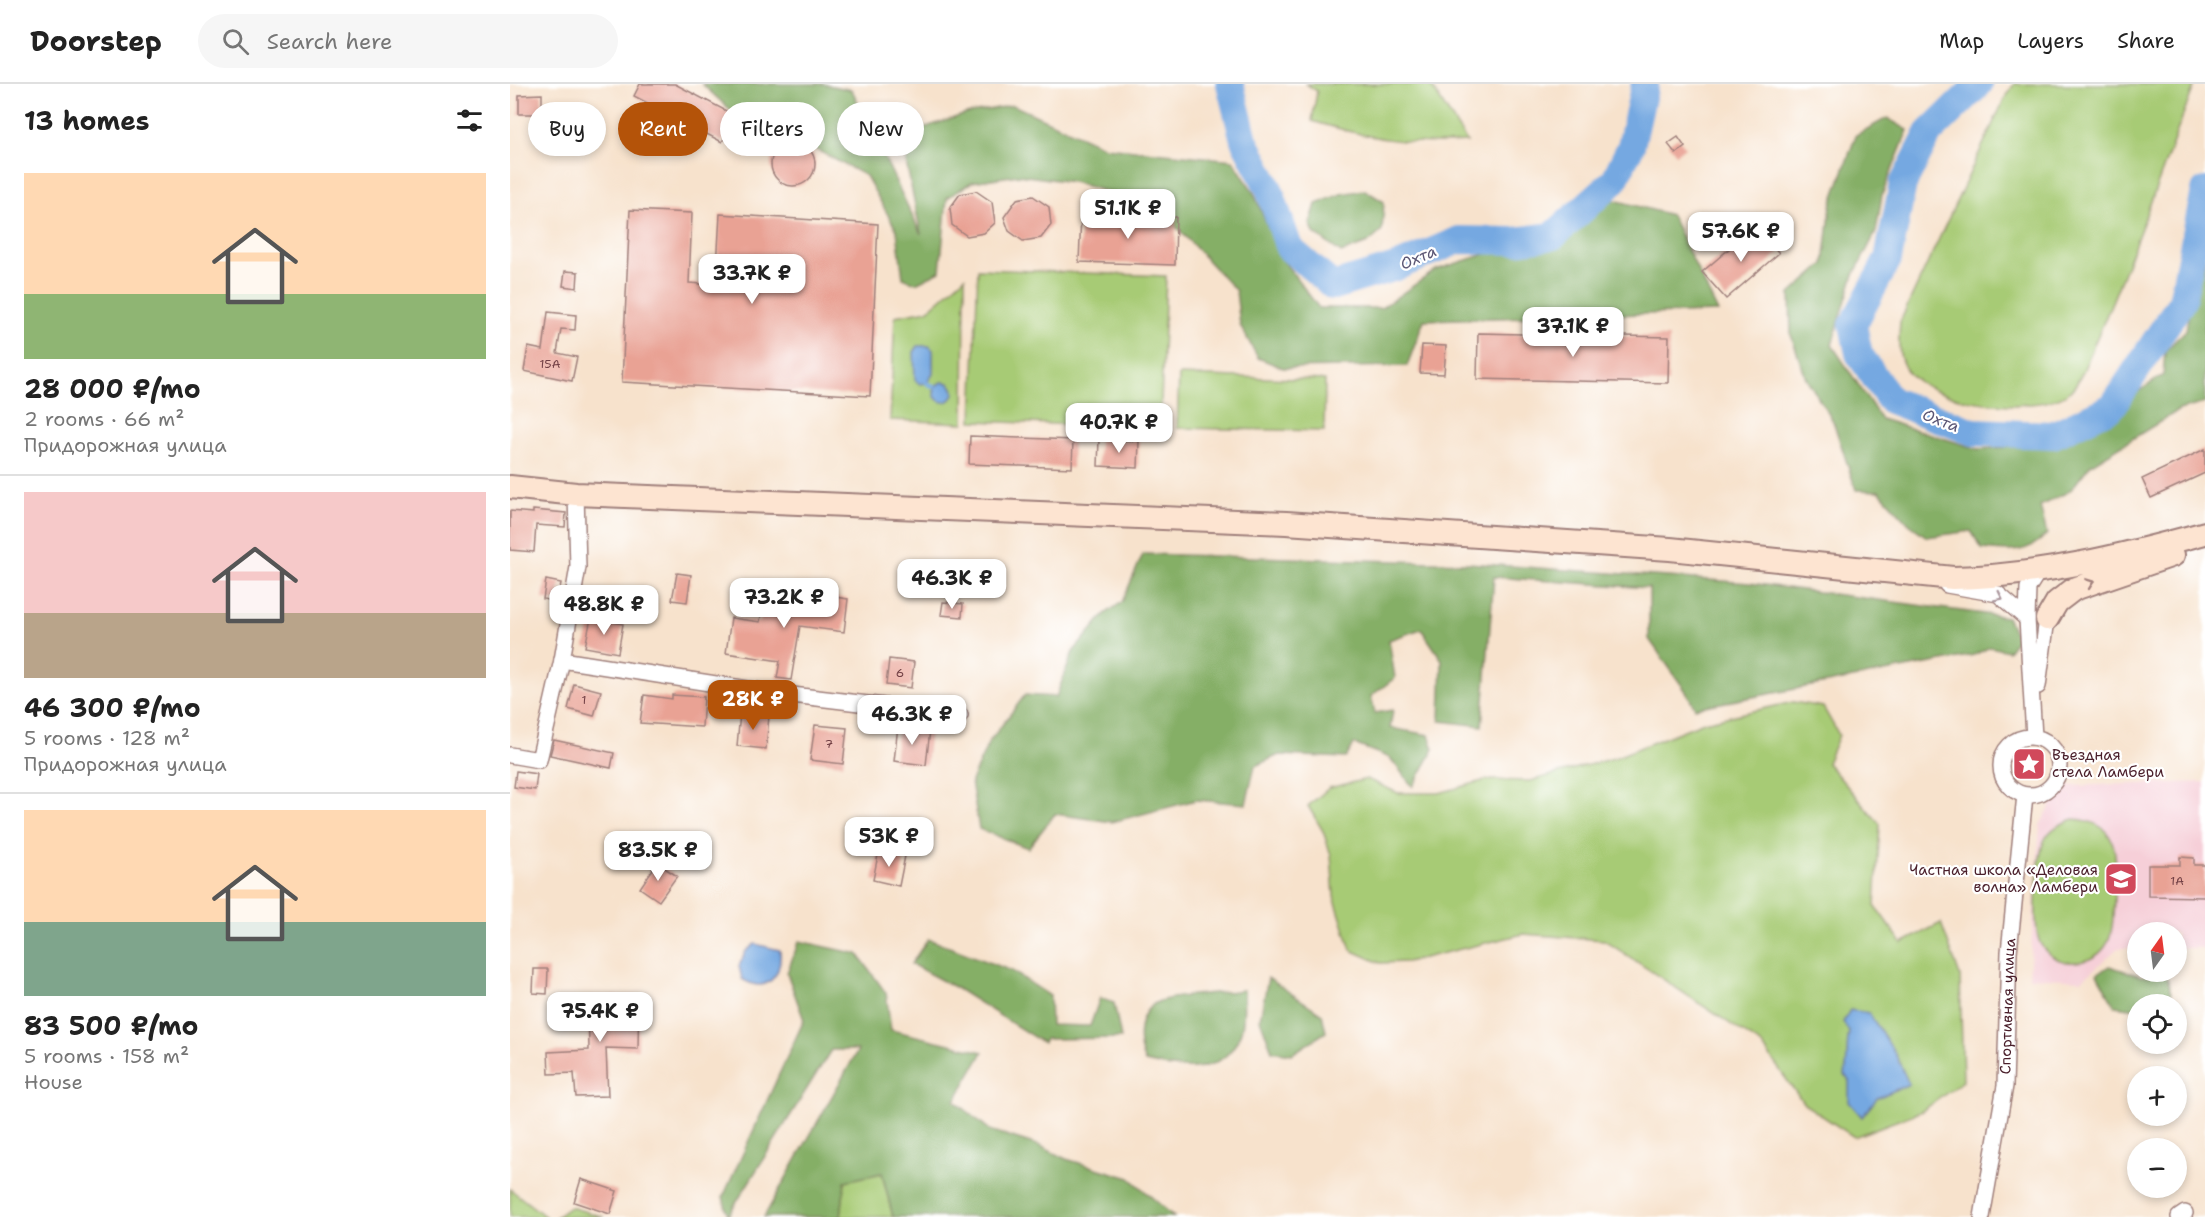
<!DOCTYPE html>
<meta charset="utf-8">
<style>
body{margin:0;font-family:"Shantell Sans",sans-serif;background:#f6f6f6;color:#222;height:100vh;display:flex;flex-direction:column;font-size:22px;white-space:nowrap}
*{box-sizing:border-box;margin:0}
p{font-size:20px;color:#767676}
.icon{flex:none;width:33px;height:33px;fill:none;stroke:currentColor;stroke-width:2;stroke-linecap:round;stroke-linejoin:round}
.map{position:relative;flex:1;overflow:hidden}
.sheet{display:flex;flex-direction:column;background:#fff;width:510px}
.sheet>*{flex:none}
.top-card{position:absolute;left:18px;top:18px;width:570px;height:54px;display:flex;gap:12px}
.needle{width:39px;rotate:14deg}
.tools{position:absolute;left:1617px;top:838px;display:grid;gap:12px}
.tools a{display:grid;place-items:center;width:60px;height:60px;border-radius:50%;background:#fff;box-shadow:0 3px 9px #0003;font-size:30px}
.price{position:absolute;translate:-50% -51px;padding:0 14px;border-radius:12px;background:#fff;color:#222;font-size:20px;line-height:39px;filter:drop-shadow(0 2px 3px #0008)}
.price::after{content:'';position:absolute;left:50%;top:36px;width:18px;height:14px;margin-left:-9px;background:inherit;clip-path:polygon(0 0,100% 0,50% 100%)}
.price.current{background:#b45309;color:#fff}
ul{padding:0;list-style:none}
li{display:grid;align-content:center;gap:12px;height:318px;padding:0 24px}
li+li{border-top:2px solid #e0e0e0}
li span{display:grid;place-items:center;height:186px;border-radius:0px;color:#555}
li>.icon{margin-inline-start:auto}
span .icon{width:108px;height:108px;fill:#fffc;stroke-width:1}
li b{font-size:26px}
h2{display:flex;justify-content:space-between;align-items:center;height:72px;padding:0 24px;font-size:26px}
.tag{padding:0 21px;border-radius:27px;background:#fff;box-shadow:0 3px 9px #0003;font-size:21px;line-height:54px}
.tag.current{background:#b45309;color:#fff}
header{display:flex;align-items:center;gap:36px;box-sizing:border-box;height:84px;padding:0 30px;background:#fff;border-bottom:2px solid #e0e0e0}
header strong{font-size:28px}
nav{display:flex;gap:33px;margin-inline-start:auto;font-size:21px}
.search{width:420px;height:54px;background:#f6f6f6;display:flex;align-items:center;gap:15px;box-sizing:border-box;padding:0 21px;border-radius:33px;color:#767676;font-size:22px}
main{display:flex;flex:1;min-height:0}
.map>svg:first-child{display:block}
</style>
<header>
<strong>Doorstep</strong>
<div class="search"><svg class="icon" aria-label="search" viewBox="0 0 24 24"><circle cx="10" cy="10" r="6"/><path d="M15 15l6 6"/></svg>Search here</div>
<nav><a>Map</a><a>Layers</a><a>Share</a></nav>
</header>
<main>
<section class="sheet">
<h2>13 homes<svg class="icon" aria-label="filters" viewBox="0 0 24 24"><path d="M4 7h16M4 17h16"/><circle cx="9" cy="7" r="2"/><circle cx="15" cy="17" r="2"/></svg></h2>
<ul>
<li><span style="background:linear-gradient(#ffd9b3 65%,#8fb573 0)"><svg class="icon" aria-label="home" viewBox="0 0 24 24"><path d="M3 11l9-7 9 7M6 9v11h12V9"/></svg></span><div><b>28 000 ₽/mo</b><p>2 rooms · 66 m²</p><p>Придорожная улица</p></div></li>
<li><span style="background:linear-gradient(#f6c9c9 65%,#b9a48a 0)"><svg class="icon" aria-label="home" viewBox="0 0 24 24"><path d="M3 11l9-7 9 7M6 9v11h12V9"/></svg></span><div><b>46 300 ₽/mo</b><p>5 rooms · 128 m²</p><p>Придорожная улица</p></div></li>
<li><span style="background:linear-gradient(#ffd9b3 60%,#7fa58c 0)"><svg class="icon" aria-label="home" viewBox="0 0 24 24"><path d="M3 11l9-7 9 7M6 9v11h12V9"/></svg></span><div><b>83 500 ₽/mo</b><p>5 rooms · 158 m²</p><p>House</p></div></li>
</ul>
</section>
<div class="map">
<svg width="1695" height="1133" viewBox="0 0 1695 1133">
<rect width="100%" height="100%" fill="#fff"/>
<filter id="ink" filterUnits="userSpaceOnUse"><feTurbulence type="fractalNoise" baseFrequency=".0167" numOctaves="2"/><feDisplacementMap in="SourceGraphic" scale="12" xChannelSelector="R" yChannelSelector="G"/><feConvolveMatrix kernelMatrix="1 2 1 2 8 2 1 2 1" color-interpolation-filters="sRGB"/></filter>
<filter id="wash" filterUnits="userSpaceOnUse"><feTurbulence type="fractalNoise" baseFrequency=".008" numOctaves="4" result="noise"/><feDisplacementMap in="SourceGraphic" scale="24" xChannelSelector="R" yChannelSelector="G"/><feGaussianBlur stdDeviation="1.35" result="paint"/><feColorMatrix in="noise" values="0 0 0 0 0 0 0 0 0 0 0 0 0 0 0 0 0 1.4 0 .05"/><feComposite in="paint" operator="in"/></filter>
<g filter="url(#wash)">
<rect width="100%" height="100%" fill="#f7e2cc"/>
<!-- built -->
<path fill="#f6cfd8" d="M1695,698V864H1667L1666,849H1628L1627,864H1608L1572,896L1519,893L1530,741L1552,702Z"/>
<!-- green -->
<path fill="#a7cb74" stroke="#787550" stroke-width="1.5" d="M796,0H920L957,58C897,62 859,54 802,37L807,7Z
M1504,0H1685C1652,85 1623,172 1586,256C1579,271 1572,297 1559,308C1527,333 1414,320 1394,282C1387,268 1389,253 1390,238L1494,16Z
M468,185L656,192L650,344L462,337Z
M455,193L454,339L380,336L385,232L418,226Z
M669,291L815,296L814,347L667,344Z
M1283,618L1313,623L1329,651L1317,679L1370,740L1365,822L1392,859L1431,839L1450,892L1453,997L1412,1027L1344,1053L1294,1020L1252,961L1094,856L1013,850L897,878L870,879L841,866L824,812L821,771L813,747L798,722L819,704L857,695L888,709H929L976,696L1020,697L1104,674L1194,638Z
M1564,735C1614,738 1606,778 1604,814C1603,830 1604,849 1595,863C1579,885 1542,883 1530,859C1522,842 1527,771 1535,755C1541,744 1552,739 1564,735Z
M372,1089L383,1133H331L335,1097Z
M0,1105L36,1133H0Z
M60,1123L94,1133H46Z"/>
<!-- forest -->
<path fill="#85af66" stroke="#686748" stroke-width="1.5" d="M192,0H313L342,6L411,150L396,78L407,46L456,30L503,21L595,63L723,76L744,109L769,171L809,224H871L926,186L981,168L1045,160L1097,114L1161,131L1208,228L914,236L897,282L773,284L748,274L730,241L726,207L659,135L619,114L563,98L508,91L462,98L437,114L430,187L406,199L393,194L387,147L356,92L292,58L228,33Z
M1377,34L1398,46L1372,111L1366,148L1343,193L1322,261L1371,335L1468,365L1545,360L1598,335L1626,309L1653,291L1655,267L1676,246L1695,130V319L1669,326L1580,381L1560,407L1530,422L1537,450C1517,471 1499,468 1472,465L1461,447L1417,453L1399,440L1369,407L1346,406L1323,337L1296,294L1281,251L1280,210L1314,180L1321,121L1346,51Z
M855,106L874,118L872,147L858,159L831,169L804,149L800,140L806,120L831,110Z
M633,470L958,479L1158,493L1240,499L1497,533L1507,555L1498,567L1480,563L1464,571L1185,624L1175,606L1139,555V504L984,493L972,642L930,637L932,576L911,545L879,556L885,594L861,612L865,629L883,626L880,644L919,651L924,665L903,703L880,674L844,660L836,674L769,671L745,682L736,720L686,716L602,738L545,730L518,764L469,745L461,697L479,658L515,611L546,613L563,568L595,530L612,518Z
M418,855L502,887L540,912L541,941L580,942L590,914L604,919L611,954L535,955L533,959L446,904L401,880Z
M289,857L348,870L376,909L381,946L473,968L445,1017L480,1046L530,1062L556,1075L620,1094L664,1133H383L372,1089L335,1097L331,1133H254L348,966H321L218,1132L213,1113L294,936L277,889Z
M1599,882L1631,892H1657L1663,918L1658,921H1628L1627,925L1605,922L1587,890Z
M758,894L812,930L816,948L782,970L762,967L750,935Z
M734,906C733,919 735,936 731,948C715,993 672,987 635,978C626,959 626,926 650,917C667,911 713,909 734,906Z"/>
<!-- water -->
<path fill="#75a8e1" stroke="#606486" stroke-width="1.5" d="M408,262H419L423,266V290L417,299L410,300L405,296L404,268Z
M424 308a10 10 0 1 1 20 0a10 10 0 1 1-20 0Z
M245,860L270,866C272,891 258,911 232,895L229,882L236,867Z
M1340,926L1359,929L1385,969L1399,1000L1367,1014L1352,1033L1339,1018V997L1335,991C1338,976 1336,963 1339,948L1333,938Z"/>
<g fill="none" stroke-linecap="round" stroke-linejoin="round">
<!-- stream -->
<path stroke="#75a8e1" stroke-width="4.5" d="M417,299L424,303"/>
<!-- river -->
<path stroke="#75a8e1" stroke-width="28" d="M720,0L734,56L759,105L779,164L823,202L886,183L949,156L1005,157L1043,152L1104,97L1121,62L1135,0
M1469,0L1419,49L1393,100L1378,175L1343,241L1349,270L1380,316L1463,348L1543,351L1602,323L1672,217L1695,107"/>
</g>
<g id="blocks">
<!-- building -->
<path fill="#e9a294" d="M130,0H165L226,32L212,58L124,12Z
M32,10V30H9V11Z
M1168,53L1175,63L1166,70L1158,60Z
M261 80a22 22 0 1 1 44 0a22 22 0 1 1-44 0Z
M466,107L482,118L485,139L474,149L457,152L442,141L440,124L450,110Z
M523,112L539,123L541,141L531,154L513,157L499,147L494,133L507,115Z
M120,126L182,129L179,199L206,201L210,130L368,140L360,312L112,298Z
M571,130L666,133L665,181L569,178Z
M1246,142L1269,169L1216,215L1192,188Z
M55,187L68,188L67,204L53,202Z
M38,228L66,231L65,246L51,245L47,269L67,273L62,297L14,287L18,263L33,266Z
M968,249L1159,253L1158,299L967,295Z
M912,261L936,262L934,290L910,289Z
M460,352L563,356L562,384L459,380Z
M589,355L629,357L628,384L588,382Z
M1695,365V389L1641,414L1632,395Z
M23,426L56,429L55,443L26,441L24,468L0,466V427L23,429Z
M167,489L181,491L177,518L162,516Z
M36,496L51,499L47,518L33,515Z
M254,510L309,519L311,511L338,515L334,548L290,542L281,596L267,594L270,577L216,569L221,534L250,538Z
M433,518L453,520L452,533L431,531Z
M81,534L113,540L108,569L75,563Z
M379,575L404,578L401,604L376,601Z
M64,600L91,607L84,632L58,625Z
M134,611L162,615V611L194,613L192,643L130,639Z
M230,629L259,632L256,665L227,662Z
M305,641L337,644L333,680L300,676Z
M388,642L420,646L416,681L384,677Z
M44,656L104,669L101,684L40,671Z
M6,687L27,690L25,706L4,703Z
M369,766L395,772L389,802L363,796Z
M1670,773L1684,774V781H1695V813L1638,812V781H1670Z
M147,779L167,792L149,817L130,804Z
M24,885H38L37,910L23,909Z
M78,912H129L128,965L96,964L98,1012L66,1013L64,989L39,990L38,968L79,966Z
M71,1095L107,1107L100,1130L64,1118Z"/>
</g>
</g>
<g filter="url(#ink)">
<use href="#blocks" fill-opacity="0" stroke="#a0807c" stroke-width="1.5"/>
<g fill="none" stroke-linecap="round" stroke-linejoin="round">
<!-- street casing -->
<g stroke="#a0807c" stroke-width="18">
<g id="street">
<path d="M1437,501L1488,510L1517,535"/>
<path d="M52,576L257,608L450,631"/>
<path d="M1528,602L1537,535"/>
<path d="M1524,653L1517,535L1518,504L1528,488"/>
<circle cx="1520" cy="682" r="29"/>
<path d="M0,671L29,676L52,576L68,483L66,410"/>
<path id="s1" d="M1472,1133L1495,1002L1499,868L1515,711"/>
<path d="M1669,1133L1675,1129"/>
</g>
</g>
<!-- secondary casing -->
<g stroke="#a0807c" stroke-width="26">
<path id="secondary" d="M0,403L66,410L776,439L1160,465L1443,494C1530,492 1611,472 1695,449
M1537,535L1547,518L1564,505L1663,471"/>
</g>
<!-- street -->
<use href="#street" stroke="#fff" stroke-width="15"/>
<!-- secondary -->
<use href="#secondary" stroke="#fde4d1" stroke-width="22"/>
</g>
<!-- one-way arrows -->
<defs><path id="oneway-chevron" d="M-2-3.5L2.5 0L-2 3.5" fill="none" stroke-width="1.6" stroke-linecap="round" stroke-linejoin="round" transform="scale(1.5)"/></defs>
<use stroke="#a4827e" href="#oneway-chevron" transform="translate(1580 499) rotate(-20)"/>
<use stroke="#ae9aa0" href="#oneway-chevron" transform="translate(1489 513) rotate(26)"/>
</g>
<!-- icons -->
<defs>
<g id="sight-square" transform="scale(1.725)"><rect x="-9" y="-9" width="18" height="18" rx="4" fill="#d1495b" stroke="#fff"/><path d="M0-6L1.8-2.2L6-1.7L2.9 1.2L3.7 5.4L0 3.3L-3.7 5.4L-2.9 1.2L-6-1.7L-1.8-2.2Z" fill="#fff"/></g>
<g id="school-square" transform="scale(1.725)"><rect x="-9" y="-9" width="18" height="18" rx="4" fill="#d1495b" stroke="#fff"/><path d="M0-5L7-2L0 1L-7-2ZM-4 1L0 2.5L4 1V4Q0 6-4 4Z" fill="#fff"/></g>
</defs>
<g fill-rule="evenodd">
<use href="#sight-square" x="1519" y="680"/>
<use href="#school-square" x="1611" y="795"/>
</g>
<g text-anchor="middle" stroke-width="4.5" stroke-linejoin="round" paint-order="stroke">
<!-- number labels -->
<g font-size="12" fill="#724045">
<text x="40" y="284">15А</text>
<text x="390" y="593">6</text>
<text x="74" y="620">1</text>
<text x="319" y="664">7</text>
<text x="1667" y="801">1А</text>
</g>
<!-- poi labels -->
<g font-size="15" fill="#4a1f2b" stroke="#fff" text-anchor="start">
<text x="1542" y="676">Въездная<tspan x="1542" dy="17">стела Ламбери</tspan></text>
<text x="1588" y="791" text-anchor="end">Частная школа «Деловая<tspan x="1588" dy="17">волна» Ламбери</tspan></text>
</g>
<!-- street labels -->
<g font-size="15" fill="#4a1f2b" stroke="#fff">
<text dy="5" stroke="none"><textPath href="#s1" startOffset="213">Спортивная улица</textPath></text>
</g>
<!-- water labels -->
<g font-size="16" font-style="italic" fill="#5b5674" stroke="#fff">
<text transform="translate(908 173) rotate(-23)" y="6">Охта</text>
<text transform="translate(1431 336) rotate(21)" y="6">Охта</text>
</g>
</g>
</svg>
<div class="tools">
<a><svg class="needle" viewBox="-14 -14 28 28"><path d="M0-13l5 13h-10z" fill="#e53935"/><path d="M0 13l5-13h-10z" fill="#767676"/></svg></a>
<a><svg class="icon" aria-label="locate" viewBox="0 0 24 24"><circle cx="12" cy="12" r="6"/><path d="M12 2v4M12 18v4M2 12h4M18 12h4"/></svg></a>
<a>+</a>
<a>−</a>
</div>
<b class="price" style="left:618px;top:156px">51.1K ₽</b>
<b class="price" style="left:1231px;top:179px">57.6K ₽</b>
<b class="price" style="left:242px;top:221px">33.7K ₽</b>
<b class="price" style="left:1063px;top:274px">37.1K ₽</b>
<b class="price" style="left:609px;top:370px">40.7K ₽</b>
<b class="price" style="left:442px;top:526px">46.3K ₽</b>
<b class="price" style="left:274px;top:545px">73.2K ₽</b>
<b class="price" style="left:94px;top:552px">48.8K ₽</b>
<b class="price current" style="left:243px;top:647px">28K ₽</b>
<b class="price" style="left:402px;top:662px">46.3K ₽</b>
<b class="price" style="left:379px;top:784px">53K ₽</b>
<b class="price" style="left:148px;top:798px">83.5K ₽</b>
<b class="price" style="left:90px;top:959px">75.4K ₽</b>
<div class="top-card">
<a class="tag">Buy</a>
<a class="tag current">Rent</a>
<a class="tag">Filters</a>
<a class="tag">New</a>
</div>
</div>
</main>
